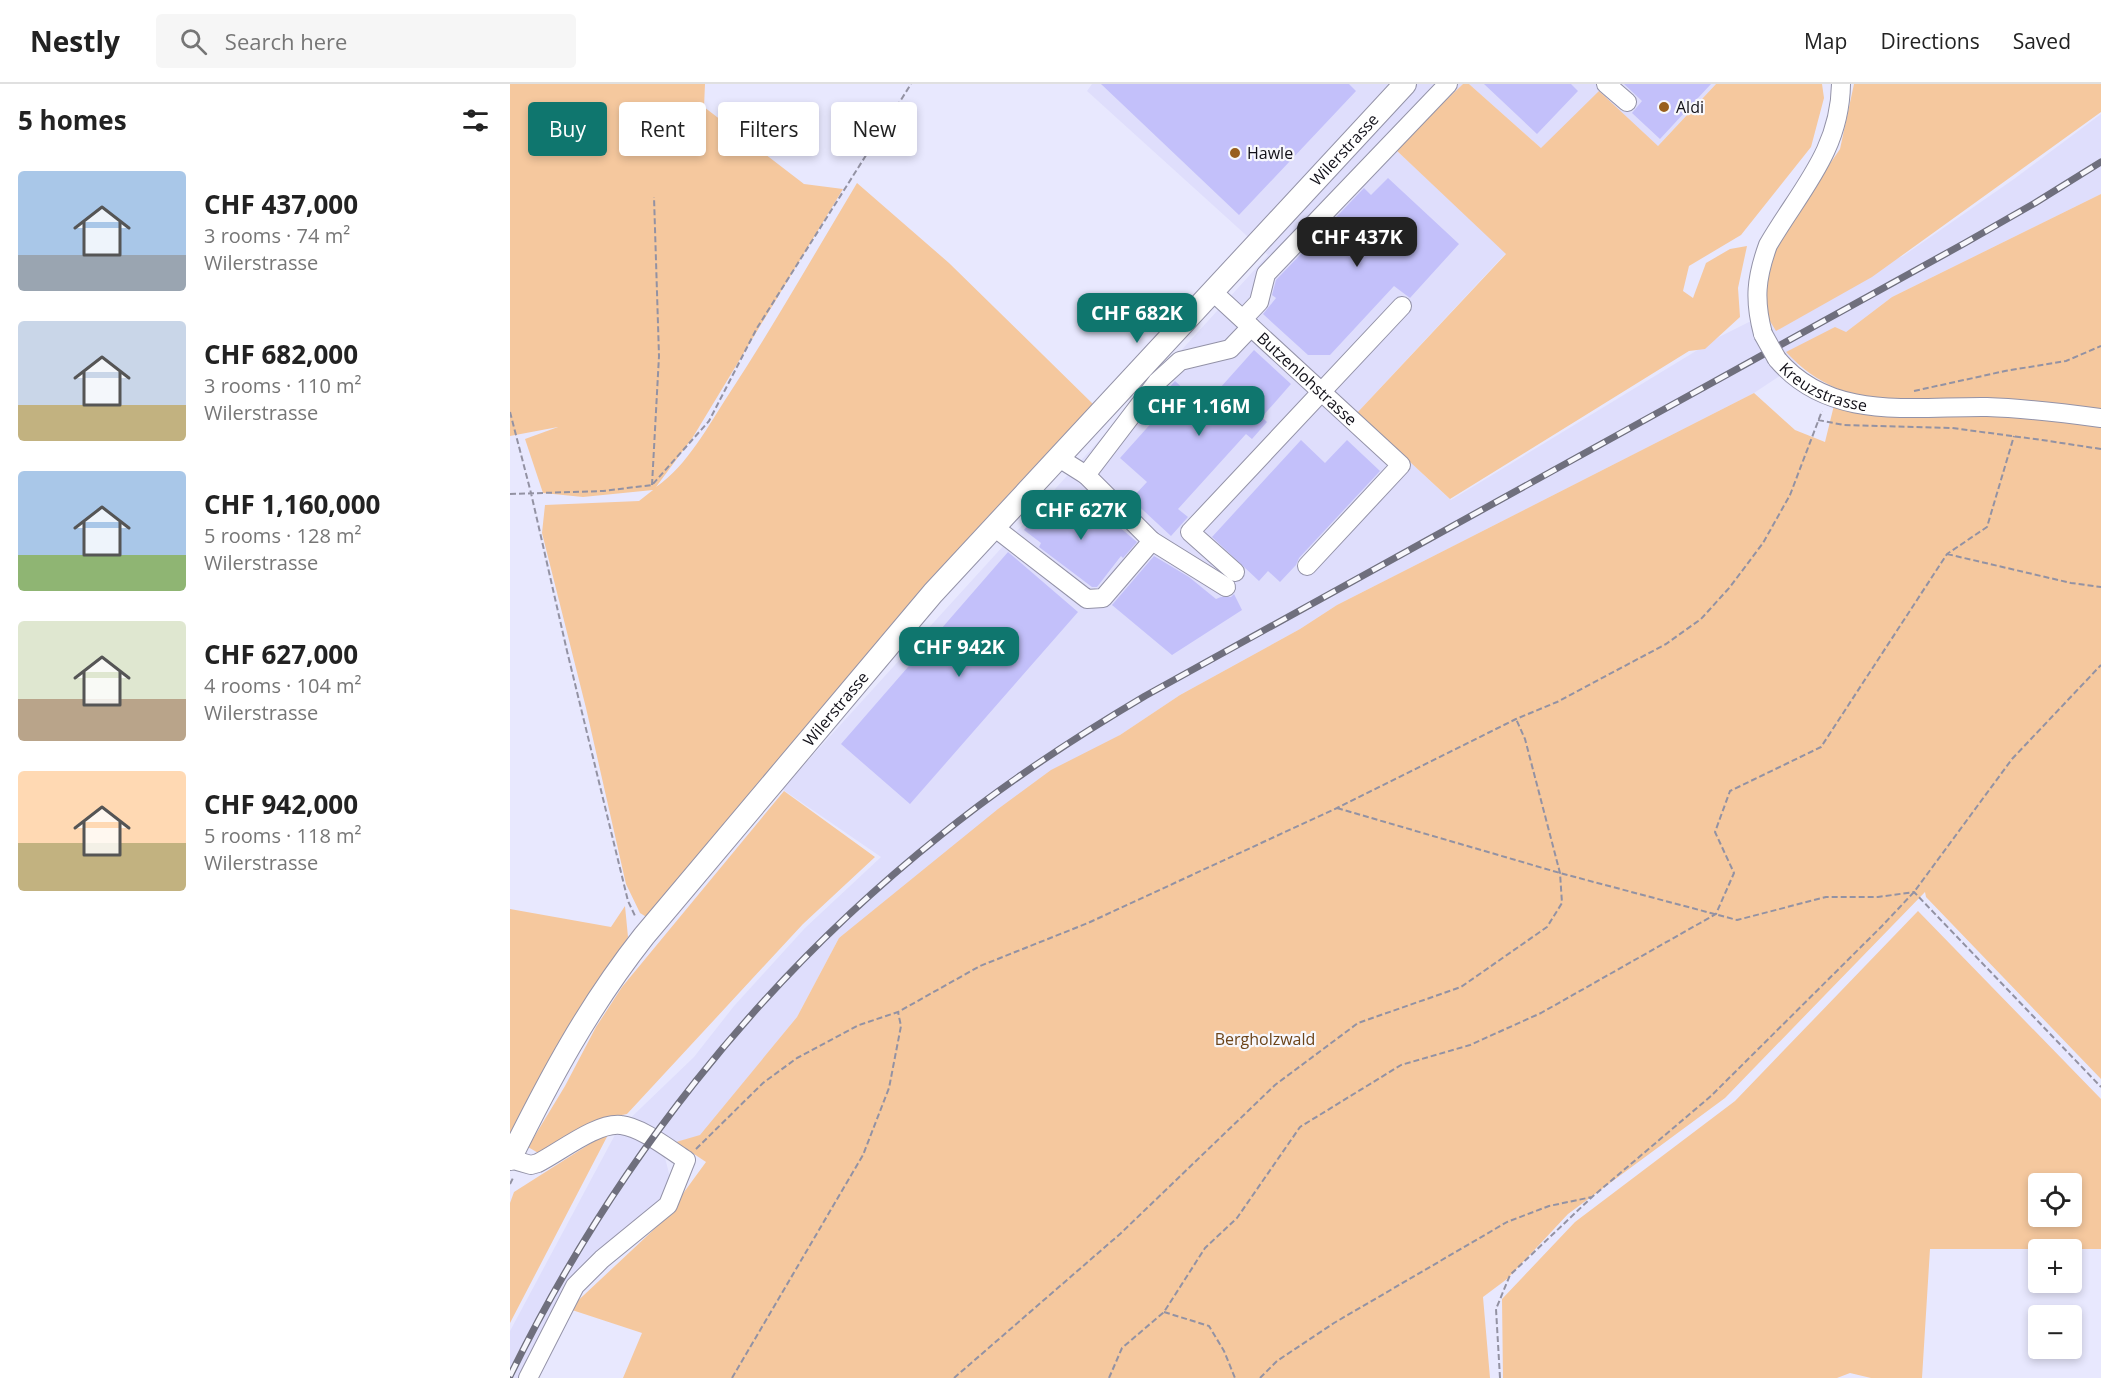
<!DOCTYPE html>
<meta charset="utf-8">
<style>
body{margin:0;font-family:"Open Sans",sans-serif;background:#f6f6f6;color:#222;height:100vh;display:flex;flex-direction:column;font-size:22px;white-space:nowrap}
*{box-sizing:border-box;margin:0}
p{font-size:20px;color:#767676}
.icon{flex:none;width:33px;height:33px;fill:none;stroke:currentColor;stroke-width:2;stroke-linecap:round;stroke-linejoin:round}
.map{position:relative;flex:1;overflow:hidden}
.panel{display:flex;flex-direction:column;background:#fff;width:510px}
.panel>*{flex:none}
.top-card{position:absolute;left:18px;top:18px;width:570px;height:54px;display:flex;gap:12px}
.tools{position:absolute;left:1518px;top:1089px;display:grid;gap:12px}
.tools a{display:grid;place-items:center;width:54px;height:54px;border-radius:6px;background:#fff;box-shadow:0 3px 9px #0003;font-size:30px}
.price{position:absolute;translate:-50% -51px;padding:0 14px;border-radius:12px;background:#0f766e;color:#fff;font-size:20px;line-height:39px;filter:drop-shadow(0 2px 3px #0008)}
.price::after{content:'';position:absolute;left:50%;top:36px;width:18px;height:14px;margin-left:-9px;background:inherit;clip-path:polygon(0 0,100% 0,50% 100%)}
.price.active{background:#222;color:#fff}
ul{padding:0;list-style:none}
li{display:flex;align-items:center;gap:18px;height:150px;padding:0 18px}
li span{display:grid;place-items:center;flex:none;width:168px;height:120px;border-radius:6px;color:#555}
li>.icon{margin-inline-start:auto}
span .icon{width:72px;height:72px;fill:#fffc;stroke-width:1}
li b{font-size:26px}
h2{display:flex;justify-content:space-between;align-items:center;height:72px;padding:0 18px;font-size:26px}
.tag{padding:0 21px;border-radius:6px;background:#fff;box-shadow:0 3px 9px #0003;font-size:21px;line-height:54px}
.tag.active{background:#0f766e;color:#fff}
header{display:flex;align-items:center;gap:36px;box-sizing:border-box;height:84px;padding:0 30px;background:#fff;border-bottom:2px solid #e0e0e0}
header strong{font-size:28px}
nav{display:flex;gap:33px;margin-inline-start:auto;font-size:21px}
.search{width:420px;height:54px;background:#f6f6f6;display:flex;align-items:center;gap:15px;box-sizing:border-box;padding:0 21px;border-radius:6px;color:#767676;font-size:22px}
main{display:flex;flex:1;min-height:0}
.map>svg:first-child{display:block}
</style>
<header>
<strong>Nestly</strong>
<div class="search"><svg class="icon" aria-label="search" viewBox="0 0 24 24"><circle cx="10" cy="10" r="6"/><path d="M15 15l6 6"/></svg>Search here</div>
<nav><a>Map</a><a>Directions</a><a>Saved</a></nav>
</header>
<main>
<section class="panel">
<h2>5 homes<svg class="icon" aria-label="filters" viewBox="0 0 24 24"><path d="M4 7h16M4 17h16"/><circle cx="9" cy="7" r="2"/><circle cx="15" cy="17" r="2"/></svg></h2>
<ul>
<li><span style="background:linear-gradient(#a9c7e8 70%,#9aa5b1 0)"><svg class="icon" aria-label="home" viewBox="0 0 24 24"><path d="M3 11l9-7 9 7M6 9v11h12V9"/></svg></span><div><b>CHF 437,000</b><p>3 rooms · 74 m²</p><p>Wilerstrasse</p></div></li>
<li><span style="background:linear-gradient(#c9d6e8 70%,#c2b280 0)"><svg class="icon" aria-label="home" viewBox="0 0 24 24"><path d="M3 11l9-7 9 7M6 9v11h12V9"/></svg></span><div><b>CHF 682,000</b><p>3 rooms · 110 m²</p><p>Wilerstrasse</p></div></li>
<li><span style="background:linear-gradient(#a9c7e8 70%,#8fb573 0)"><svg class="icon" aria-label="home" viewBox="0 0 24 24"><path d="M3 11l9-7 9 7M6 9v11h12V9"/></svg></span><div><b>CHF 1,160,000</b><p>5 rooms · 128 m²</p><p>Wilerstrasse</p></div></li>
<li><span style="background:linear-gradient(#dfe7d0 65%,#b9a48a 0)"><svg class="icon" aria-label="home" viewBox="0 0 24 24"><path d="M3 11l9-7 9 7M6 9v11h12V9"/></svg></span><div><b>CHF 627,000</b><p>4 rooms · 104 m²</p><p>Wilerstrasse</p></div></li>
<li><span style="background:linear-gradient(#ffd9b3 60%,#c2b280 0)"><svg class="icon" aria-label="home" viewBox="0 0 24 24"><path d="M3 11l9-7 9 7M6 9v11h12V9"/></svg></span><div><b>CHF 942,000</b><p>5 rooms · 118 m²</p><p>Wilerstrasse</p></div></li>
</ul>
</section>
<div class="map">
<svg width="1591" height="1294" viewBox="0 0 1591 1294">
<rect width="100%" height="100%" fill="#e8e8fe"/>
<!-- built -->
<path fill="#dfdefc" d="M582,0H953L885,65L996,169L847,329L941,416L1209,253L1285,215L1393,172L1504,95L1591,30V110L1382,213L1336,248L1244,309L827,521L790,545L670,611L610,651L329,854L287,933L190,1052L166,1058L155,1074L160,1093L155,1114L48,1220L8,1294H0V1247L107,1047L184,973L224,922L295,844L371,773L272,705L758,171L577,7Z
M959,0H1206L1148,62L1031,64Z"/>
<!-- green -->
<path fill="#f5c89e" fill-rule="evenodd" d="M0,0H195L194,23L294,100L333,105L183,353L146,403C178,381 198,342 219,310C264,241 305,169 347,99L439,179L585,322L498,411L138,834L130,829L116,800L76,624L32,449L35,421L129,417L143,406L73,413L33,409L15,355L48,343L0,352Z
M953,0H959L1031,64L1089,7L1148,62L1206,0H1312L1314,14L1301,63L1231,151L1179,182L1173,207L1183,214L1196,179L1220,165L1237,162L1228,204L1230,233L1195,265L1179,267L940,415L847,329L996,170L885,65Z
M1344,0H1591V28L1362,193L1266,247L1258,234L1256,203L1268,156L1330,65Z
M1591,110V995L1416,813L1415,808L1215,1014L1058,1130L997,1195L973,1213L980,1294H113L132,1249L59,1225L153,1137L196,1078L166,1058L190,1051L287,933L329,854L488,725L541,686L610,651L670,611L790,545L827,521L1244,309L1285,346L1315,358L1328,305C1306,295 1293,286 1276,268L1325,243L1336,248L1382,213Z
M274,707L365,773L293,840L117,1030L102,1033L30,1070L18,1063L55,1002L86,943L112,903Z
M115,822L118,853L49,964L0,1057V825L101,843Z
M1408,827L1591,1015V1165H1420L1412,1294H1361L1340,1289L1327,1294H993L992,1215L1065,1138L1225,1017ZM1528,1100H1562V1132H1528Z
M100,1047L0,1239V1119L4,1108Z"/>
<!-- building -->
<path fill="#c3c0fa" d="M591,0H839L846,7L729,131Z
M974,0H1061L1068,7L1027,50Z
M1114,0H1201L1150,55L1122,29L1132,17Z
M878,94L949,160L900,214L884,202L820,271H798L753,230L766,214L762,211L766,196L854,104L861,111Z
M744,266L781,300L752,333L757,338L742,355L736,350L668,425L678,433L661,452L621,415L637,398L610,374L653,326L645,319L665,297L693,323Z
M791,356L815,379L837,356L870,387L789,474L786,481L770,498L758,487L749,497L702,453Z
M566,415L600,440L602,437L627,458L613,474L611,472L587,503H582L529,463L531,459L514,446L532,423L549,436Z
M498,468L568,528L400,720L331,660Z
M644,472L679,493L706,515L711,513H721L724,510L732,526L662,571L602,521Z"/>
<g fill="none" stroke-linecap="round" stroke-linejoin="round">
<!-- minor casing -->
<g stroke="#9392a7" stroke-width="20">
<g id="minor">
<path d="M1096,0L1117,18"/>
<path id="s1" d="M703,208L891,381L797,482"/>
<path d="M733,235L749,218L756,190L938,0"/>
<path d="M1253,250C1244,216 1246,194 1258,161C1290,106 1330,67 1331,0"/>
<path id="s2" d="M1267,275C1320,338 1403,322 1477,323C1515,324 1553,329 1591,334"/>
<path d="M576,391L647,298L670,277L720,265L741,243"/>
<path d="M484,443L577,515L593,514L642,457L576,391L549,374"/>
<path d="M642,457L716,503"/>
<path d="M725,488L680,448L892,222"/>
<path d="M0,1075L21,1081L28,1079C50,1068 87,1038 111,1041C131,1043 159,1065 176,1076L158,1121L92,1175L65,1202L18,1294"/>
</g>
</g>
<!-- major casing -->
<g stroke="#9392a7" stroke-width="24">
<g id="major">
<path id="s3" d="M0,1075C40,994 78,923 134,852L423,509L895,0"/>
</g>
</g>
<!-- path -->
<path stroke="#9392a3" stroke-width="2" stroke-dasharray="6 3" stroke-linecap="butt" d="M1404,307L1495,287L1556,277L1591,262
M0,328L21,409L57,567L118,817L126,834
M1308,336L1334,341L1442,344L1532,356L1591,365
M142,401L149,272L144,113
M0,410L93,407L142,401L199,337L247,244L401,0
M1437,470L1561,499L1591,503
M827,724L1050,789L1227,836L1316,813H1368L1404,808L1591,1003
M186,1065L253,999L287,974L349,941L388,928L470,882L578,839L827,724L1006,635L1047,618L1156,560L1191,535L1220,503L1253,459L1280,411L1312,327
M0,1100L4,1092
M654,1228L699,1242L714,1267L725,1294
M222,1294L353,1071L379,1004L391,942L388,928
M444,1294L610,1150L765,1001L848,939L951,903L1037,843L1052,819L1050,789L1015,655L1006,635
M599,1294L612,1264L654,1228L695,1164L727,1134L790,1043L891,981L960,961L1031,929L1206,830L1224,789L1205,748L1220,707L1311,663L1437,470L1477,443L1504,352
M750,1294L767,1277L824,1239L997,1138L1039,1122L1082,1113
M990,1294L986,1225L1000,1191L1082,1113L1201,1012L1372,842L1404,808L1502,675L1591,581"/>
<!-- minor -->
<use href="#minor" stroke="#fff" stroke-width="18"/>
<!-- major -->
<use href="#major" stroke="#fff" stroke-width="22"/>
<!-- rail casing -->
<g stroke="#6f6f7d" stroke-width="7">
<path id="rail" d="M0,1292C102,1083 249,896 431,751C495,699 564,654 635,612L1455,159L1525,119L1591,78"/>
</g>
<!-- rail -->
<use href="#rail" stroke="#f7f7fc" stroke-width="4.5" stroke-dasharray="14" stroke-linecap="butt"/>
<!-- minor-bridge casing -->
<g stroke="#9392a7" stroke-width="20" stroke-linecap="butt">
<path id="minor-bridge" d="M1253,250L1267,275"/>
</g>
<!-- minor-bridge -->
<use href="#minor-bridge" stroke="#fff" stroke-width="18"/>
</g>
<!-- markers -->
<g fill="#995f1d" stroke="#f7f7fc" stroke-width="2">
<circle cx="1154" cy="23" r="6"/>
<circle cx="725" cy="69" r="6"/>
</g>
<g text-anchor="middle" stroke-width="4.5" stroke-linejoin="round" paint-order="stroke">
<!-- poi labels -->
<g font-size="16" fill="#111018" stroke="#f7f7fc" text-anchor="start">
<text x="1166" y="29">Aldi</text>
<text x="737" y="75">Hawle</text>
</g>
<!-- street labels -->
<g font-size="16" fill="#111018" stroke="#f7f7fc">
<text dy="6" stroke="none"><textPath href="#s3" startOffset="1314">Wilerstrasse</textPath></text>
<text dy="6" stroke="none"><textPath href="#s1" startOffset="128">Butzenlohstrasse</textPath></text>
<text dy="6" stroke="none"><textPath href="#s2" startOffset="56">Kreuzstrasse</textPath></text>
<text dy="6" stroke="none"><textPath href="#s3" startOffset="558">Wilerstrasse</textPath></text>
</g>
<!-- park labels -->
<g font-size="16" fill="#6c4419" stroke="#f7f7fc">
<text x="755" y="961">Bergholzwald</text>
</g>
</g>
</svg>
<div class="tools">
<a><svg class="icon" aria-label="locate" viewBox="0 0 24 24"><circle cx="12" cy="12" r="6"/><path d="M12 2v4M12 18v4M2 12h4M18 12h4"/></svg></a>
<a>+</a>
<a>−</a>
</div>
<b class="price active" style="left:847px;top:184px">CHF 437K</b>
<b class="price" style="left:627px;top:260px">CHF 682K</b>
<b class="price" style="left:689px;top:353px">CHF 1.16M</b>
<b class="price" style="left:571px;top:457px">CHF 627K</b>
<b class="price" style="left:449px;top:594px">CHF 942K</b>
<div class="top-card">
<a class="tag active">Buy</a>
<a class="tag">Rent</a>
<a class="tag">Filters</a>
<a class="tag">New</a>
</div>
</div>
</main>
